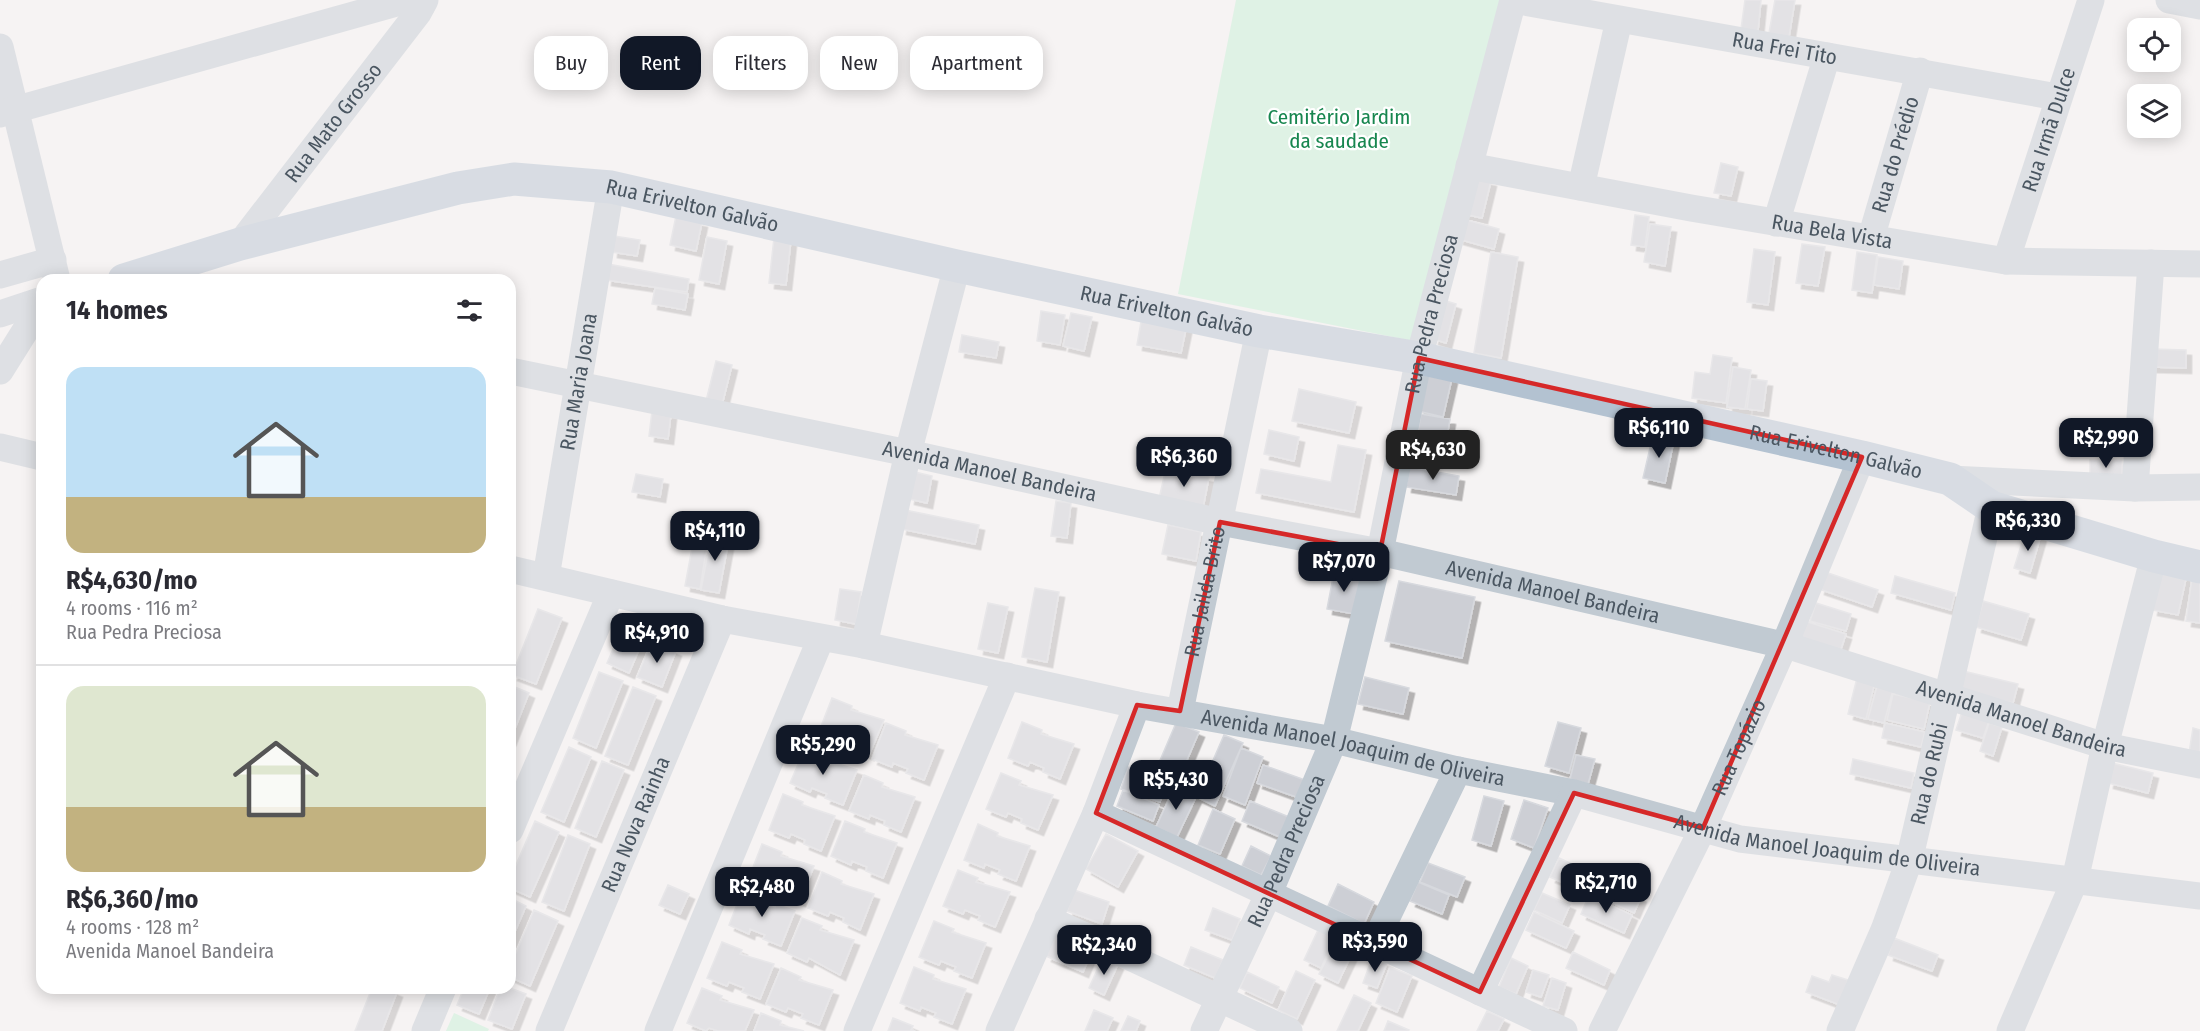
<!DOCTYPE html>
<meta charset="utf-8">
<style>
body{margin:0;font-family:"Fira Sans Condensed",sans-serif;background:#f7f7f7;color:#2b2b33;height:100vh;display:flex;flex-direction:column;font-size:22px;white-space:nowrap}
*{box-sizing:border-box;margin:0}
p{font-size:20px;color:#7c7c81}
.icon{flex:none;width:33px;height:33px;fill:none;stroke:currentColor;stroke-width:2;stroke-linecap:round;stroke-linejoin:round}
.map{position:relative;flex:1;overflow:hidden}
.details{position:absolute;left:36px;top:274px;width:480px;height:720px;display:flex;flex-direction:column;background:#fff;border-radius:18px;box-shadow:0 3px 15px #0003}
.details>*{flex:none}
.hud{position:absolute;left:534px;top:36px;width:570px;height:54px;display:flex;gap:12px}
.buttons{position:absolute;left:2127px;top:18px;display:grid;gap:12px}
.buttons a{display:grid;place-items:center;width:54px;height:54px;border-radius:12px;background:#fff;box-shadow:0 3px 15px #0003;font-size:30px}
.price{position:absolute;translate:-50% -51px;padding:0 14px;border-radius:12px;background:#111827;color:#fff;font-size:20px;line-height:39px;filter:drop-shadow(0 2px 3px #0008)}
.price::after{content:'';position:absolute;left:50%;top:36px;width:18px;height:14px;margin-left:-9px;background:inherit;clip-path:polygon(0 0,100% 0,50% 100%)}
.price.active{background:#222;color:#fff}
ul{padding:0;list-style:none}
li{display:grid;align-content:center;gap:12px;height:318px;padding:0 30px}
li+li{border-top:2px solid #e1e1e2}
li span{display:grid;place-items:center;height:186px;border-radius:18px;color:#555}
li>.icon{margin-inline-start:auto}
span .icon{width:108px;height:108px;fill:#fffc;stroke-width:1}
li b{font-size:26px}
h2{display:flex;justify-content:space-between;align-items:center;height:72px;padding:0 30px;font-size:26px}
.chip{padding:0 21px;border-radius:18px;background:#fff;box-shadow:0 3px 15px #0003;font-size:21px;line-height:54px}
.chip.active{background:#111827;color:#fff}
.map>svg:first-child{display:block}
</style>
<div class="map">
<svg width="2200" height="1031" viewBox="0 0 2200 1031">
<defs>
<filter id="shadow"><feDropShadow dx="5.5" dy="5.5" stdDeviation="0" flood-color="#0004"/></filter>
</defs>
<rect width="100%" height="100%" fill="#f5f3f3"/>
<!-- green -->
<path fill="#c3f1d5" d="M1236,0H1501L1413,341L1178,294Z
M454,1013L489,1029L488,1031H446Z"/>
<!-- building -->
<path fill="#cdcfd5" stroke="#d7d9de" stroke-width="1.5" filter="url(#shadow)" d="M1745,0H1761L1758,31L1741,29Z
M1775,0H1795L1789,37L1769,33Z
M1721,163L1738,167L1731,196L1714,193Z
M1471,177L1491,181L1482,218L1463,214Z
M1635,215L1649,217L1645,247L1631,245Z
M676,216L702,222L696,251L670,245Z
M1463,219L1499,229L1494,249L1458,239Z
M1650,224L1671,227L1665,266L1644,262Z
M614,236L640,240L637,256L612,252Z
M707,237L727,241L719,284L699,280Z
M774,238L791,240L786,285L769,283Z
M1802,244L1825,247L1818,286L1796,283Z
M1754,249L1775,252L1768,305L1747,302Z
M1491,252L1518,257L1501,358L1474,353Z
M1857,252L1877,255L1872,293L1852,290Z
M1878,257L1903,261L1899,289L1874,285Z
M608,264L689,279L687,292L606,280Z
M655,288L688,294L685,310L652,304Z
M1443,300L1456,304L1446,343L1433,339Z
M1041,311L1065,315L1060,345L1037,341Z
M1071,313L1092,317L1084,351L1063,346Z
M1142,316L1187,324L1181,353L1137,345Z
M962,335L999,342L996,358L959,352Z
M2152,349L2186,350V368L2151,367Z
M1713,355L1732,358L1726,403L1692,398L1695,372L1710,374Z
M716,361L732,365L722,405L706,401Z
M1733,367L1751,370L1745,409L1727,407Z
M1426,372L1452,378L1443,417L1418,411Z
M1751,379L1767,381L1763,411L1747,409Z
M1299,389L1356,402L1349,433L1292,421Z
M652,411L671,414L668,439L649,436Z
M1421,414L1450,419L1447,437L1418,432Z
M1269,430L1299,437L1294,461L1264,454Z
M1418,433L1457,441L1454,457L1415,450Z
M1653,435L1674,440L1665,483L1643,478Z
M1338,445L1366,450L1354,512L1256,493L1261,469L1331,482Z
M2090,460H2122V478L2090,479Z
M1410,467L1459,476L1456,495L1406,487Z
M1166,468L1209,477L1203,508L1159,499Z
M915,472L932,476L927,503L909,499Z
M636,474L663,479L660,497L632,492Z
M1056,501L1071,503L1067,538L1051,536Z
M905,510L979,525L975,544L901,529Z
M1168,525L1201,532L1196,561L1162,554Z
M712,530L730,533L719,593L701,590Z
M2026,530L2041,535L2030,573L2014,568Z
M692,548L706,551L700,589L685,586Z
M2161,569L2187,574L2178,615L2152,610Z
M1334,572L1361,577L1354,614L1327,609Z
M1825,572L1878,590L1872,607L1819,589Z
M1895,576L1955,593L1951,610L1891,593Z
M2192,578L2200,579V623L2186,621Z
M1399,581L1475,597L1462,658L1385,641Z
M1035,588L1059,592L1047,662L1022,657Z
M840,589L861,592L856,624L835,620Z
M1983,601L2029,614L2021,640L1976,627Z
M988,603L1008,607L998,653L978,649Z
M1816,603L1851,614L1846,631L1810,621Z
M538,609L562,618L536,684L512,675Z
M1805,621L1846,634L1840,652L1800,640Z
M622,628L644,638L629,673L607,663Z
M652,641L676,651L662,687L637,677Z
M1963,671L2018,684L2013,703L1958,691Z
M599,672L623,681L596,748L573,738Z
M1365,677L1409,688L1403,714L1358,704Z
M1857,678L1875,682L1866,719L1848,714Z
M510,685L529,693L510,741Z
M1877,686L1893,690L1884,723L1868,719Z
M633,687L656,696L628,765L605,756Z
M1893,694L1930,702L1924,729L1887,720Z
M832,698L852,706L851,710L884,720L869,755L852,748L854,744L839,738L838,742L818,734Z
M1962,712L1989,721L1983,738L1956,730Z
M1022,722L1042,730L1041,734L1074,744L1060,779L1043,772L1044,768L1030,762L1028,766L1008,758Z
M1558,722L1581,728L1569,773L1545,766Z
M886,723L906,731L905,735L938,745L924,780L906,773L908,769L893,763L892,767L872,759Z
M1176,723L1199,732L1181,774L1158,765Z
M1885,723L1925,732L1921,747L1882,738Z
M1989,723L2002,727L1993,756L1980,751Z
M2193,728L2200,730V755L2189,753Z
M1224,735L1243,743L1215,806L1197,797Z
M569,747L591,757L564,822L541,812Z
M805,748L825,756L823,759L857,770L843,805L825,798L827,794L812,788L810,792L790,783Z
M1241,748L1263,757L1245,805L1223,796Z
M1576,755L1595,759L1588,784L1570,779Z
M1853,759L1914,773L1911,788L1850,774Z
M602,761L624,770L596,837L575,828Z
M2112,763L2153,773L2148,793L2108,783Z
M1263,765L1305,780L1299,798L1257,783Z
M1128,767L1167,780L1160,802L1121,789Z
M1001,773L1021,781L1019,785L1053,795L1038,830L1021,823L1022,819L1008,813L1006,817L986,809Z
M864,775L883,783L882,787L915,797L901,832L884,825L885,821L870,815L869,819L849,811Z
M1176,784L1197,795L1177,837L1156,827Z
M1123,790L1159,805L1153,821L1117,806Z
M783,794L803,802L802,805L835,816L821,851L804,844L805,840L791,834L789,838L769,830Z
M1484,796L1504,801L1491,846L1472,840Z
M1524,800L1548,808L1534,848L1511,839Z
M1250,801L1289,817L1280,837L1242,821Z
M1213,809L1235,819L1220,854L1198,845Z
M535,821L559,832L530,897L510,888V879Z
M845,821L865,829L864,832L897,843L883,878L866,871L867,867L852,861L851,865L831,856Z
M978,824L998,833L997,836L1030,846L1016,881L998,874L1000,870L985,864L984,868L964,860Z
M1106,834L1138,851L1118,887L1086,869Z
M568,835L590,844L564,911L542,902Z
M762,844L782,852L781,856L814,866L800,901L783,894L784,890L770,884L768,888L748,880Z
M1251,846L1271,856L1261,875L1242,866Z
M1559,858L1598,876L1590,894L1550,877Z
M1428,863L1465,877L1457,897L1420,882Z
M958,870L978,878L976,882L1010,892L995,927L978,920L980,916L965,910L963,914L943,906Z
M822,872L842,881L841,884L874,894L860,930L843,922L844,918L830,912L828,916L808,908Z
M1418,882L1449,895L1442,914L1410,901Z
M1338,884L1374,902L1364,924L1328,906Z
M668,885L689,894L680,914L659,905Z
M1612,885L1641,897L1634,913L1606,900Z
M743,889L763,898L762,901L775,907L776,904L795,911L781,946L763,939L765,935L750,929L749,934L729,925Z
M1074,890L1109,902L1102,924L1067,911Z
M1542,893L1570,905L1562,923L1534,910Z
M1589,895L1632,915L1624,933L1581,914Z
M510,898L526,906L510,943Z
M1213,908L1240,919L1232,940L1205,930Z
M534,910L558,921L530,986L510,977V967Z
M1534,912L1574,931L1566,948L1526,930Z
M802,918L822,926L820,930L854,940L840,975L809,958L807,962L787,953Z
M934,921L954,929L952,932L986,943L972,978L954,971L956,967L941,961L939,965L919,957Z
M1318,930L1335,938L1321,968L1304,960Z
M1056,935L1092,951L1083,972L1046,956Z
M1894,938L1938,955L1932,971L1888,955Z
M1337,939L1355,947L1338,983L1319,974Z
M722,942L742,950L740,954L774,964L760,999L742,992L744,988L729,982L727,986L707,978Z
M1191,947L1223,960L1215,978L1184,965Z
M1573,952L1610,970L1604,985L1566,968Z
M1103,957L1118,964L1104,995L1089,988Z
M1372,958L1387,963L1377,988L1363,983Z
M1511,958L1528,966L1516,994L1499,987Z
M914,967L934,975L933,979L966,989L952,1024L934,1017L936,1013L921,1007L920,1011L900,1003Z
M1390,967L1412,976L1397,1012L1376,1003Z
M781,968L801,977L799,980L833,990L819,1025L801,1018L803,1014L788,1008L786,1012L766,1004Z
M1533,970L1549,975L1541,997L1526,992Z
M1296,971L1315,980L1297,1019L1278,1010Z
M1247,972L1279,987L1272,1003L1240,988Z
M1832,975L1848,980L1840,1005L1806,992L1812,976L1829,982Z
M1552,978L1566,983L1558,1010L1543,1006Z
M372,988H387L397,992L382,1031H355Z
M464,988H490L479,1014L457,1005Z
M500,988H510L526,994L512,1029L488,1020Z
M702,988L722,996L720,1000L754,1010L745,1031H718L709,1028L706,1031L687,1023Z
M1354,995L1371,1003L1358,1031H1337Z
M1094,1010L1113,1018L1107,1031H1085Z
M1487,1011L1504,1019L1498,1031H1477Z
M761,1013L781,1021L780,1025L804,1031H754Z
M1128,1016L1140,1021L1136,1031H1121Z
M893,1018L913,1026L911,1030L915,1031H888Z
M1388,1021L1409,1030L1408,1031H1384Z"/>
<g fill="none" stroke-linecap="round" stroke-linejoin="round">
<!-- minor -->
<g stroke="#c1cad2" stroke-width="27">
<path id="s1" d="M1513,0L2057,97"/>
<path d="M2169,0L2200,6"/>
<path d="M0,47L57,280"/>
<path d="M0,114L400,2L422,5"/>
<path id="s2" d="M1469,166L1691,208L2006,261L2200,264"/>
<path d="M1581,187L1619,20"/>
<path d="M1776,223L1827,56"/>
<path id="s3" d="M1871,238L1920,71"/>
<path id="s4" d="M240,244L418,13L425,0"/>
<path id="s5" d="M2006,261L2091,0"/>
<path d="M0,275L53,260"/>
<path d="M0,314L42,300"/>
<path d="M0,371L42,304"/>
<path id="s6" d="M510,371L908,453L1220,522L1380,552L1792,647L2105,746L2200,765"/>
<path d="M0,447L42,457"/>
<path d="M1950,479L2135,488L2200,487"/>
<path d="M2135,488L2151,263"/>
<path id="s7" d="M510,569L722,619L864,645L1137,705L1334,740L1458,770L1574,793L1740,839L2200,896"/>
<path id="s8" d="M546,577L611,187"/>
<path d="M864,645L908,453L957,266"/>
<path id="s9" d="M1180,711L1259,331"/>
<path d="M1096,813L1564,1031"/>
<path d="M510,830L611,593"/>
<path d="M1048,919L1289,1031"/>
<path d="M1374,944L1458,770"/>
<path d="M1480,992L1574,793"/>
<path d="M425,1031L443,988"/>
<path id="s10" d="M549,1031L722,619"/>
<path d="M658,1031L821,638"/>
<path d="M857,1031L1007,676"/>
<path d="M999,1031L1096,813L1137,705"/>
<path id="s11" d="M1204,1031L1269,893L1334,740L1380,552L1419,358L1513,0"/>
<path id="s12" d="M1602,1031L1703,828L1784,646L1862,457"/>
<path id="s13" d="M1840,1031L1884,930L1909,861L1991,507"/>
<path d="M2010,1031L2075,880L2105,746L2154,556"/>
</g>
<!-- major -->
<path stroke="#b3c2d1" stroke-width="33" id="s14" d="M124,280L240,244L458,188L514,179L611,187L957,266L1259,331L1419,358L1862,457L1950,479L1991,507L2154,556L2200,567"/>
</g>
<!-- marked area -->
<path d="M0 0H2200V1031H0ZM1419,358L1862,457L1703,828L1574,793L1480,992L1096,813L1137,705L1180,711L1220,522L1380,552Z" fill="#f5f3f3" fill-opacity=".55" fill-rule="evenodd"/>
<path fill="none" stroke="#d62828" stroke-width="4.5" stroke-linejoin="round" d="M1419,358L1862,457L1703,828L1574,793L1480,992L1096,813L1137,705L1180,711L1220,522L1380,552Z"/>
<g text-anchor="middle" stroke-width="4.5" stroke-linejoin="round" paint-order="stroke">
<!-- street labels -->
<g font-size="21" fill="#4a5661" stroke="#fff">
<text dy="7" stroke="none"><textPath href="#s1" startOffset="276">Rua Frei Tito</textPath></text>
<text dy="7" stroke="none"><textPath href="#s4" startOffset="153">Rua Mato Grosso</textPath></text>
<text dy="7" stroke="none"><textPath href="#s5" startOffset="138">Rua Irmã Dulce</textPath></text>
<text dy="7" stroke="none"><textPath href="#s3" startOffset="87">Rua do Prédio</textPath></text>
<text dy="7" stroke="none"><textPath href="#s14" startOffset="584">Rua Erivelton Galvão</textPath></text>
<text dy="7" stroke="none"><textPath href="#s2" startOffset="369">Rua Bela Vista</textPath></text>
<text dy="7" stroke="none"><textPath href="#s14" startOffset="1070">Rua Erivelton Galvão</textPath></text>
<text dy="7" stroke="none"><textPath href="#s11" startOffset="756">Rua Pedra Preciosa</textPath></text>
<text dy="7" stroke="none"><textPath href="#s8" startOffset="198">Rua Maria Joana</textPath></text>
<text dy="7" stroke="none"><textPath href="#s14" startOffset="1754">Rua Erivelton Galvão</textPath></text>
<text dy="7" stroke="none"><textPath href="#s6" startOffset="490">Avenida Manoel Bandeira</textPath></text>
<text dy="7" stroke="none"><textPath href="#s9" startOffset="122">Rua Jailda Brito</textPath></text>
<text dy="7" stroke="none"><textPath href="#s6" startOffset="1066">Avenida Manoel Bandeira</textPath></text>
<text dy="7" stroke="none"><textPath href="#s6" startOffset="1552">Avenida Manoel Bandeira</textPath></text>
<text dy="7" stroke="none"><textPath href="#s7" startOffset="862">Avenida Manoel Joaquim de Oliveira</textPath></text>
<text dy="7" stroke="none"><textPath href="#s12" startOffset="315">Rua Topázio</textPath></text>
<text dy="7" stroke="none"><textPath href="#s13" startOffset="273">Rua do Rubi</textPath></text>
<text dy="7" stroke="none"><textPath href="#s10" startOffset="224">Rua Nova Rainha</textPath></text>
<text dy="7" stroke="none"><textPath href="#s7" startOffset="1347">Avenida Manoel Joaquim de Oliveira</textPath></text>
<text dy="7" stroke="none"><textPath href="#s11" startOffset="198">Rua Pedra Preciosa</textPath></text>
</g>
<!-- park labels -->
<g font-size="21" fill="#17864f" stroke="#fff">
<text x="1339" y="124">Cemitério Jardim<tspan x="1339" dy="24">da saudade</tspan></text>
</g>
</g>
</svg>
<div class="buttons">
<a><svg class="icon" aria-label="locate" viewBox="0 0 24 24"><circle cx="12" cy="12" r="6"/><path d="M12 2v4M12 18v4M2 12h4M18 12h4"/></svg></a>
<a><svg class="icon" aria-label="layers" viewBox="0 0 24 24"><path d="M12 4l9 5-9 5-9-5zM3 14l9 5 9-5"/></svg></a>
</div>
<b class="price" style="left:1659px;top:459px">R$6,110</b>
<b class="price" style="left:2106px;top:469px">R$2,990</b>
<b class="price active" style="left:1433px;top:481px">R$4,630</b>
<b class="price" style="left:1184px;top:488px">R$6,360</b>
<b class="price" style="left:2028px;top:552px">R$6,330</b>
<b class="price" style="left:715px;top:562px">R$4,110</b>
<b class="price" style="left:1344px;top:593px">R$7,070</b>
<b class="price" style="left:657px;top:664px">R$4,910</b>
<b class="price" style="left:823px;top:776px">R$5,290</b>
<b class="price" style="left:1176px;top:811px">R$5,430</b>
<b class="price" style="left:1606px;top:914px">R$2,710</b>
<b class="price" style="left:762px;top:918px">R$2,480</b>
<b class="price" style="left:1375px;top:973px">R$3,590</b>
<b class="price" style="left:1104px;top:976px">R$2,340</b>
<div class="hud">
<a class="chip">Buy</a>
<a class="chip active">Rent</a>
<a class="chip">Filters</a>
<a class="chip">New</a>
<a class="chip">Apartment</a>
</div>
<section class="details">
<h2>14 homes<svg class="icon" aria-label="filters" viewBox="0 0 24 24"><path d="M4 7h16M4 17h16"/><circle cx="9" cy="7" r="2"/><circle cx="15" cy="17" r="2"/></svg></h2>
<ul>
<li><span style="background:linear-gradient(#bfe0f5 70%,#c2b280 0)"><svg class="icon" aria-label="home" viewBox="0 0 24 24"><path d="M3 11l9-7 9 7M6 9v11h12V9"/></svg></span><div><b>R$4,630/mo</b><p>4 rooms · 116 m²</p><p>Rua Pedra Preciosa</p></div></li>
<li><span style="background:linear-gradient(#dfe7d0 65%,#c2b280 0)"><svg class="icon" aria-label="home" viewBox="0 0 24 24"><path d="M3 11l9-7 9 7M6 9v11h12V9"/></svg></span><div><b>R$6,360/mo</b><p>4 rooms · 128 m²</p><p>Avenida Manoel Bandeira</p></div></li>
</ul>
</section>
</div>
